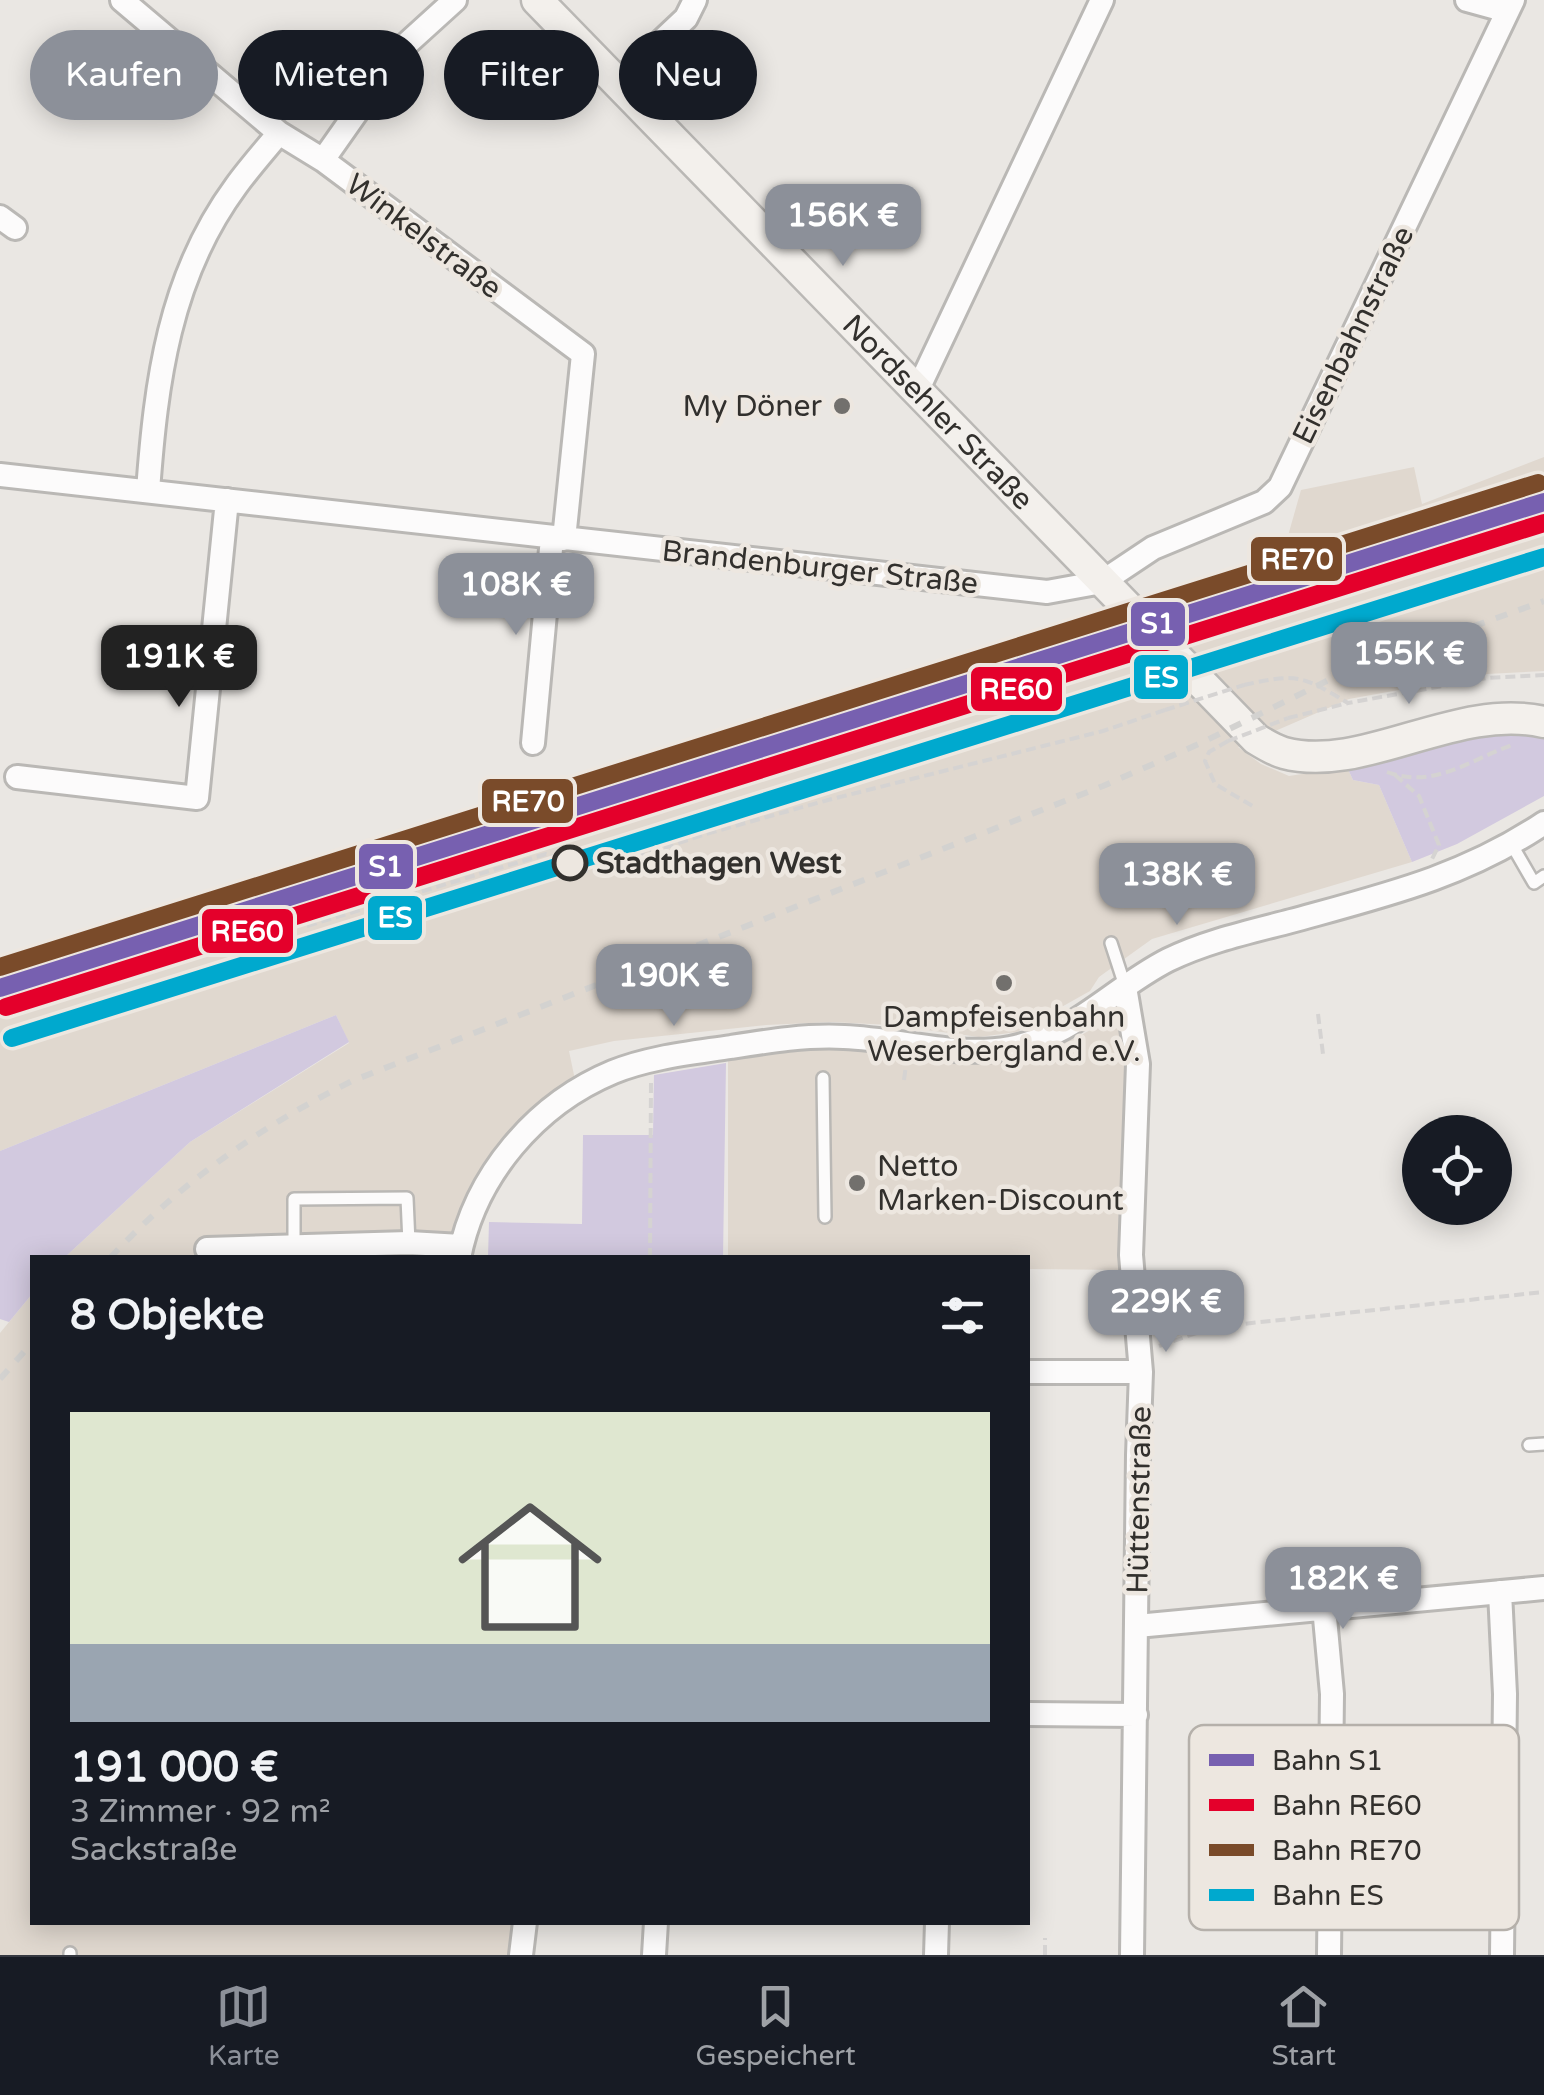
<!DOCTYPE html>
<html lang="de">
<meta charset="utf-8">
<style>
body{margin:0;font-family:"Varela Round",sans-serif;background:#20242c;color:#f1f3f6;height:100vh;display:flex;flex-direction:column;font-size:38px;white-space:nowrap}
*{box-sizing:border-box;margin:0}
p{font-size:32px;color:#9ea1a6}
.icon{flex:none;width:55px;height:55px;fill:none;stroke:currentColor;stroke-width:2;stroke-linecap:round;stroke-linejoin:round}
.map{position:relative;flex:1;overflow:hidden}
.side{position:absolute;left:30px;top:1255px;width:1000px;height:670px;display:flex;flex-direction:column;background:#171b24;border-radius:0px;box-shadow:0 5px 25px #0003}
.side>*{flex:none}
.guide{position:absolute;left:30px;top:30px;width:1000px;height:90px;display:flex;gap:20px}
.controls{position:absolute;left:1402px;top:1115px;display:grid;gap:20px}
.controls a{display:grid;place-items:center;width:110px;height:110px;border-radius:50%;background:#171b24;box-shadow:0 5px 25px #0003;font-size:50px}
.price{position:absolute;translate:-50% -85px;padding:0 22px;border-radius:20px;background:#8c9099;color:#fff;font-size:32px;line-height:65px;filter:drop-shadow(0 2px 5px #0008)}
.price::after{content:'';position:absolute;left:50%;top:60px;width:30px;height:22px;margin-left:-15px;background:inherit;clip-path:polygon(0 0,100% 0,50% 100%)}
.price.selected{background:#222;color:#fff}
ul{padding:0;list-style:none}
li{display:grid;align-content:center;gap:20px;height:530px;padding:0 40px}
li span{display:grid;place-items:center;height:310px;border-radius:0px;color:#555}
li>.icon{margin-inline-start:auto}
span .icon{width:180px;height:180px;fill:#fffc;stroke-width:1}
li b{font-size:42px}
h2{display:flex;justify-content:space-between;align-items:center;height:120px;padding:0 40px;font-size:42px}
.chip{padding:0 35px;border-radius:45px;background:#171b24;box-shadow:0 5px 25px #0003;font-size:35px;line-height:90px}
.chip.selected{background:#8c9099;color:#fff}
.dock{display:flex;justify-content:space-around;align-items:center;height:140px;border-top:2px solid #363941;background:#171b24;font-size:28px;color:#9ea1a6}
.dock a{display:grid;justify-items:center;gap:5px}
.dock .selected{color:#8c9099}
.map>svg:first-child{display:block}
</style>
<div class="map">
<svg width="1544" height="1955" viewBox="0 0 1544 1955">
<rect width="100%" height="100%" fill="#eae7e3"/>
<!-- built -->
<path fill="#e0d8cf" d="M1544,457V671L1487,674L1349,699L1238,747L1261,764L1289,776L1347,767L1353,780L1379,785L1412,862L1152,939L1099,977L1090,991L1017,1032L979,1037L890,1025L832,1022L766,1025L614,1041L569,1051L579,1099L526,1142L487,1204L468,1257H65L190,1142L349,1043L336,1015L0,1151V975L223,905L237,897L331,867L344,866L815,719L827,712L854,708L999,661L1011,653L1041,648L1278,571L1301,490L1414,467L1422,504Z
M1116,1015L1129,1064L1126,1270L1028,1269V1258H728V1055L821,1045L1008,1057L1043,1051L1078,1037Z
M32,1294V1922L514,1923L510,1955H0V1333Z"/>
<!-- green -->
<path fill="#d2c9df" d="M1507,729L1544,737V796L1457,844L1412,862L1379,785L1353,780L1347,767C1402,759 1452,737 1507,729Z
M336,1015L349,1042L190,1142L65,1257L32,1258V1294L9,1322L0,1319V1151Z
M726,1063L723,1257H488L489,1222L582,1224L583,1135H653L654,1075Z"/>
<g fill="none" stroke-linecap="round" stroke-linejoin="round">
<!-- service casing -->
<g stroke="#bab8b5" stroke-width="16">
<path id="service" d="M1512,845L1534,883L1544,876
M1111,943L1125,986
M823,1078L825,1217
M294,1245V1199L407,1198L409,1243
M1529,1445L1544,1444
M70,1955V1953"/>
</g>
<!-- minor casing -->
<g stroke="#bab8b5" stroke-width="28">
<path id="minor" d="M122,0L279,133L323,160L583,354L564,539
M1467,0L1507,11
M618,82L686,18L695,0
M323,160L401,49L455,0
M0,217L15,228
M918,389L1102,0
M0,475L1047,592L1102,582L1153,548L1264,502L1280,487L1513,0
M148,491C156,382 169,277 236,186C249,168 265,150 279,133
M533,743L552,538
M17,777L197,798L227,500
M1125,987L1138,1064L1131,1255L1141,1372L1138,1455L1132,1955
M207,1249L409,1243L461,1246
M459,1258C475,1175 536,1104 613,1072C650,1057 692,1053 731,1047C769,1041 806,1035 844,1037C900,1039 954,1058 1010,1048C1073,1036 1113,988 1168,960C1207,941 1249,932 1291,921C1382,896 1464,877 1544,823
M1028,1372H1141
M1500,1592L1505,1694L1502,1955
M1324,1607L1332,1694L1329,1955
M1137,1626L1544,1588
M1028,1714L1136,1715
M521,1955L525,1922
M654,1955L656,1922
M936,1955L937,1922"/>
</g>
<!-- secondary casing -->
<g stroke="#bab8b5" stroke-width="35">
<g id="secondary">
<path id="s1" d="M537,0L1256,739C1264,744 1274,750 1284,753C1364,774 1456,702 1544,722"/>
</g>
</g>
<!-- path -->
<path stroke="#d5d3d2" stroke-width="4" stroke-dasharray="10 5" stroke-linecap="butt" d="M1244,685C1297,673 1301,675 1348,703L1487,678L1544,675
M1288,718L1348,703
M1228,741L1209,752L1205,761L1215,784L1256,808
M1387,772C1435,790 1472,758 1515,744
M1395,775L1419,796L1439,845L1432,859
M307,926L546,854L590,872L706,834L828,800L1103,731L1165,710
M1318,1014L1323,1054
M904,1080L906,1065
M650,1258L651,1082
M1159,1346L1214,1327L1544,1292
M1045,1955V1938"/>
<!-- service -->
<use href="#service" stroke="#fcfbfb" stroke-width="11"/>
<!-- minor -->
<use href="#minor" stroke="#fcfbfb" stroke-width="22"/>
<!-- secondary -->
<use href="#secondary" stroke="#f3f0ec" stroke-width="30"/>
<!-- rail -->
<path stroke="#d3d2d0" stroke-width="6" stroke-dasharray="12 12" stroke-linecap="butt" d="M110,1258C180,1183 261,1126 352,1081L1103,786L1201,743L1343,673L1544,601
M0,1379L32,1343"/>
<!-- path-bridge -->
<path stroke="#d5d3d2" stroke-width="4" stroke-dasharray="10 5" stroke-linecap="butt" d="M1165,710L1244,685
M1228,741L1288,718"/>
<!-- rail-1 casing -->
<g stroke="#ede7e0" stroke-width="25">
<path id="rail-1" d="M0,988L1544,502"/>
</g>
<!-- rail-2 casing -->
<g stroke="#ede7e0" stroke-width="25">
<path id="rail-2" d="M6,1007L1544,523"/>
</g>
<!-- rail-3 casing -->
<g stroke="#ede7e0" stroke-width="25">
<path id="rail-3" d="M0,967L1538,483"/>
</g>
<!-- rail-4 casing -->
<g stroke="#ede7e0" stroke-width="25">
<path id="rail-4" d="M12,1038L1544,557"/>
</g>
<!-- rail-1 -->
<use href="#rail-1" stroke="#7760b0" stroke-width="18"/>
<!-- rail-2 -->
<use href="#rail-2" stroke="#e4002b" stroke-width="18"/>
<!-- rail-3 -->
<use href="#rail-3" stroke="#7a4b2a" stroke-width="18"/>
<!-- rail-4 -->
<use href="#rail-4" stroke="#00a9ce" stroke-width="18"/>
</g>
<!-- markers -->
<g fill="#72706d" stroke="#ede7e0" stroke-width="4">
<circle cx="842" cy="406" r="10"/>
<circle cx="1004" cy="983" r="10"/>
<circle cx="857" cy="1183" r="10"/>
</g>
<circle fill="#ede7e0" stroke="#32302d" stroke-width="5" cx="570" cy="863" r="16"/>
<g text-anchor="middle" stroke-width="9" stroke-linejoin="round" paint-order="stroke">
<!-- street labels -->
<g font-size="30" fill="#32302d" stroke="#ede7e0">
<text transform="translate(424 236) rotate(37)" y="10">Winkelstraße</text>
<text transform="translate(1353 335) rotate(-64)" y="10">Eisenbahnstraße</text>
<text dy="10" stroke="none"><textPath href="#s1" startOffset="575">Nordsehler Straße</textPath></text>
<text transform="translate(820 567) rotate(6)" y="10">Brandenburger Straße</text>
<text transform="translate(1139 1500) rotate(-89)" y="10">Hüttenstraße</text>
</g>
<!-- poi labels -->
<g font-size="30" fill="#32302d" stroke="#ede7e0" text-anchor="end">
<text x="822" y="416">My Döner</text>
<text x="1004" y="1027" text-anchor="middle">Dampfeisenbahn<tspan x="1004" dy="34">Weserbergland e.V.</tspan></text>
<text x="877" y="1176" text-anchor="start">Netto<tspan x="877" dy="34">Marken-Discount</tspan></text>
</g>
<!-- stop labels -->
<g font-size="30" font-weight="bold" fill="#32302d" stroke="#ede7e0" text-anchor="start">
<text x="596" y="873">Stadthagen West</text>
</g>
</g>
<!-- legend -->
<rect x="1189" y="1725" width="330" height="205" rx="15" fill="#ede7e0" stroke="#b5b0aa" stroke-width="2.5"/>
<rect x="1209" y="1754" width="45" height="12" fill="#7760b0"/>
<rect x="1209" y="1799" width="45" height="12" fill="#e4002b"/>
<rect x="1209" y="1844" width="45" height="12" fill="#7a4b2a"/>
<rect x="1209" y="1889" width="45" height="12" fill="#00a9ce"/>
<g font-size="28" fill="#32302d">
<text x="1272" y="1770">Bahn S1</text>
<text x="1272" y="1815">Bahn RE60</text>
<text x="1272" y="1860">Bahn RE70</text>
<text x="1272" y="1905">Bahn ES</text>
</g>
<g stroke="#ede7e0" stroke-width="4">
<rect x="1249" y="535" width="95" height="48" rx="10" fill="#7a4b2a"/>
<rect x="1129" y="600" width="58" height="48" rx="10" fill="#7760b0"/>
<rect x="1132" y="653" width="58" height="48" rx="10" fill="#00a9ce"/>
<rect x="969" y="665" width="95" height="48" rx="10" fill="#e4002b"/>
<rect x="480" y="777" width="95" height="48" rx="10" fill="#7a4b2a"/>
<rect x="357" y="842" width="58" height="49" rx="10" fill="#7760b0"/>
<rect x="366" y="894" width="58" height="48" rx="10" fill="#00a9ce"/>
<rect x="200" y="907" width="95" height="48" rx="10" fill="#e4002b"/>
</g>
<g font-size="28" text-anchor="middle" font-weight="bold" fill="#fff">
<text x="1297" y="569">RE70</text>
<text x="1158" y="633">S1</text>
<text x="1161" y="687">ES</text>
<text x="1016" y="699">RE60</text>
<text x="528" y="811">RE70</text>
<text x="386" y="876">S1</text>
<text x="395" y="927">ES</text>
<text x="247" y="941">RE60</text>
</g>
</svg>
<div class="controls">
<a><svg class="icon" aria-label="locate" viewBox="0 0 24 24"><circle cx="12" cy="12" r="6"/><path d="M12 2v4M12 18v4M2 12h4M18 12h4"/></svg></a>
</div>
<b class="price" style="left:843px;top:269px">156K €</b>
<b class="price" style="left:516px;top:638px">108K €</b>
<b class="price" style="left:1409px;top:707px">155K €</b>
<b class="price selected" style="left:179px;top:710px">191K €</b>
<b class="price" style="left:1177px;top:928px">138K €</b>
<b class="price" style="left:674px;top:1029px">190K €</b>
<b class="price" style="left:1166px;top:1355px">229K €</b>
<b class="price" style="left:1343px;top:1632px">182K €</b>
<div class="guide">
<a class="chip selected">Kaufen</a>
<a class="chip">Mieten</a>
<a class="chip">Filter</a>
<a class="chip">Neu</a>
</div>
<section class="side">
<h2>8 Objekte<svg class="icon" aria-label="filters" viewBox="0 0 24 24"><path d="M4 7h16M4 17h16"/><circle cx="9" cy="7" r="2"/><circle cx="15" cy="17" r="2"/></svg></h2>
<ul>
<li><span style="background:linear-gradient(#dfe7d0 75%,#9aa5b1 0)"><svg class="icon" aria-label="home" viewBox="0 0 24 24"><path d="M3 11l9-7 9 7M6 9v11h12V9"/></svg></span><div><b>191 000 €</b><p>3 Zimmer · 92 m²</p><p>Sackstraße</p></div></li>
</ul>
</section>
</div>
<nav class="dock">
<a class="selected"><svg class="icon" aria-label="map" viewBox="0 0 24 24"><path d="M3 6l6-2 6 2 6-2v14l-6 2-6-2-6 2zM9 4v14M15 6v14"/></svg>Karte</a>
<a><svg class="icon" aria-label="saved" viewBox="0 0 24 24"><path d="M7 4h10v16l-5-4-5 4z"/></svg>Gespeichert</a>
<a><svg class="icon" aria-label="home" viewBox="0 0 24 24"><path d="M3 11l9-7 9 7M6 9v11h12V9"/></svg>Start</a>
</nav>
